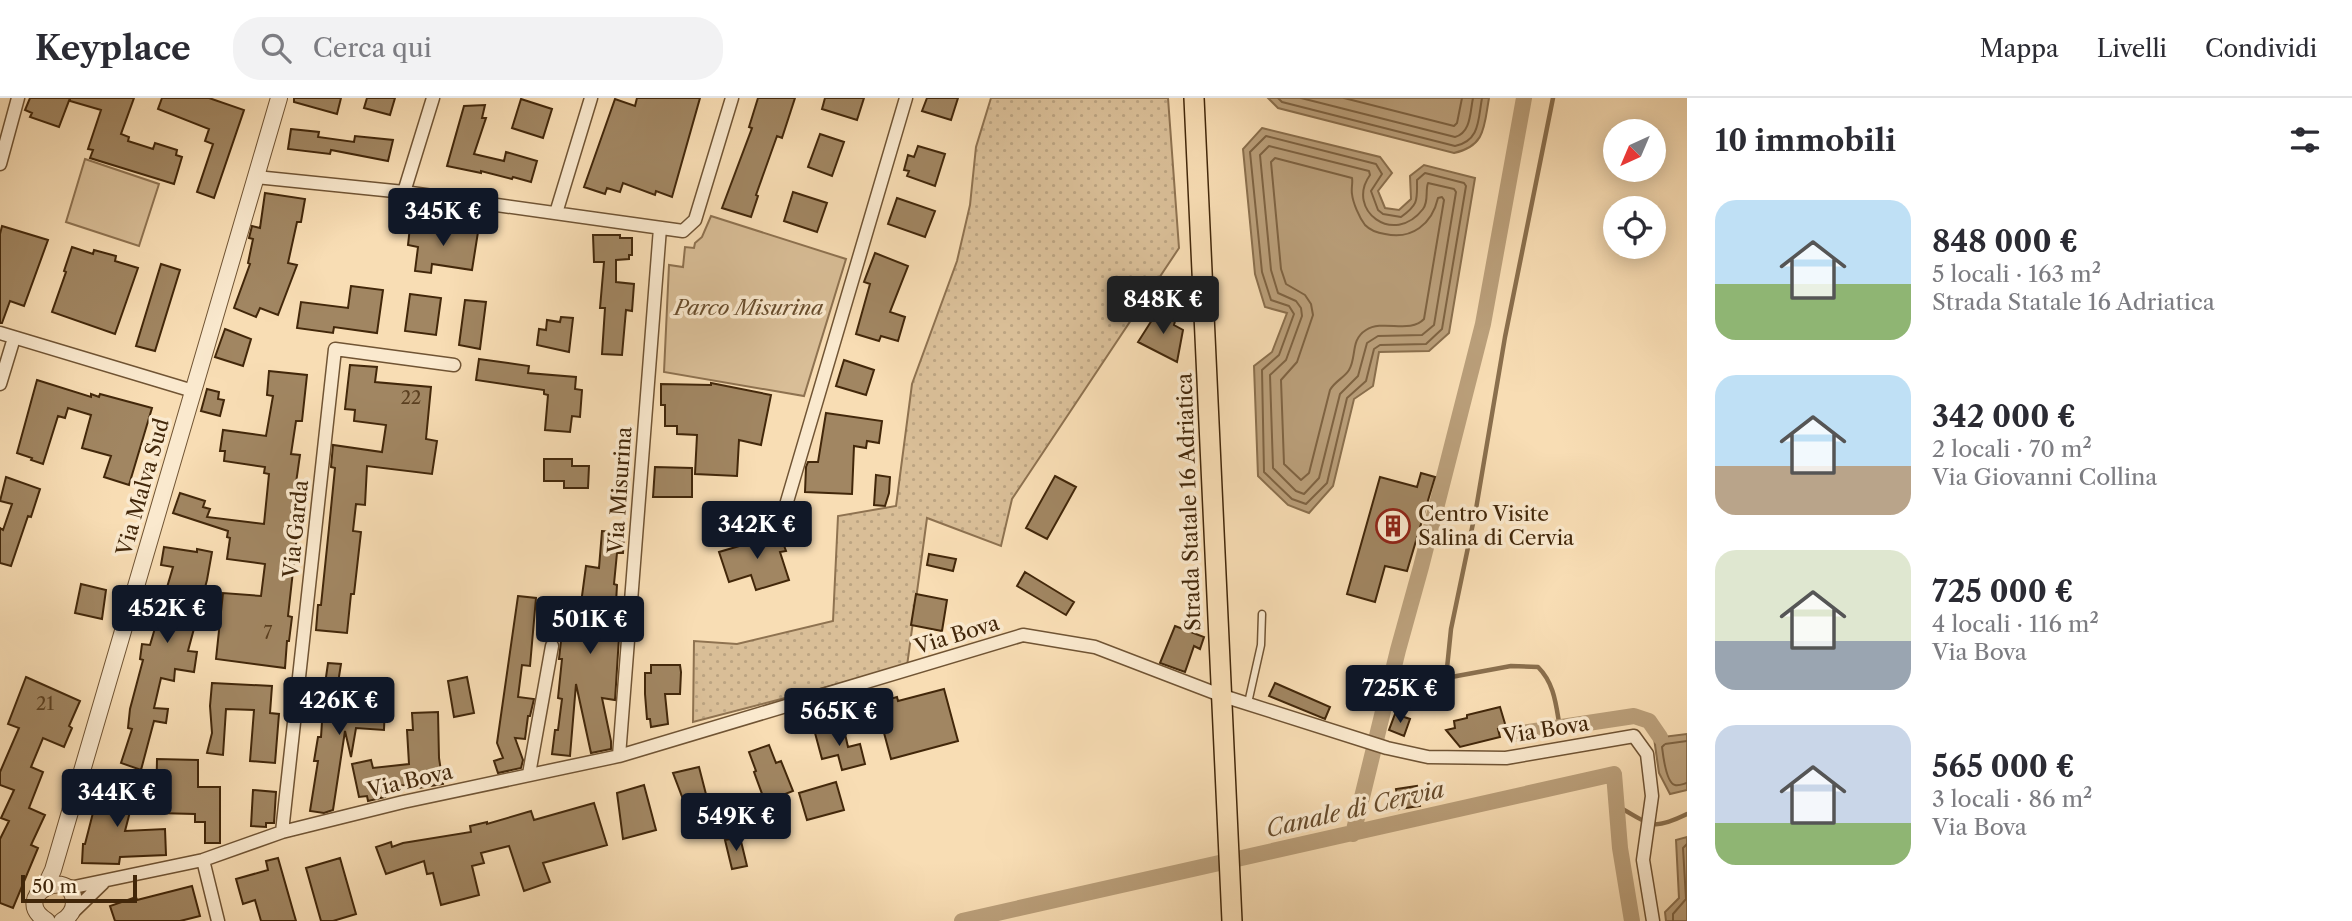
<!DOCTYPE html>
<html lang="it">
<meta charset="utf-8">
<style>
body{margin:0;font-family:"Libre Caslon Text",serif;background:#f2f2f3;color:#2b2b33;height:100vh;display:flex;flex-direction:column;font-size:26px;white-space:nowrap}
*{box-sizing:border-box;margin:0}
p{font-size:23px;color:#7c7c81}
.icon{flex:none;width:38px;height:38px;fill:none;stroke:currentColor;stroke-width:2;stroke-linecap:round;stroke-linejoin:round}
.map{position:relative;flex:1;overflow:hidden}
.drawer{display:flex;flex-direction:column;background:#fff;width:665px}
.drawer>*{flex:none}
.needle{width:46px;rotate:224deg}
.controls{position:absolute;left:1603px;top:21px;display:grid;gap:14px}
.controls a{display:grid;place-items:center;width:63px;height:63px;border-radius:50%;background:#fff;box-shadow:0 4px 18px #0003;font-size:35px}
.scale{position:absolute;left:21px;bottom:18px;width:116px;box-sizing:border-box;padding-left:7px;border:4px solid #42270a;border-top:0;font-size:19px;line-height:24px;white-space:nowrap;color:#42270a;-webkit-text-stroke:5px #fae9ce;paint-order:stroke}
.price{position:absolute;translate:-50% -60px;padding:0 16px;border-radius:7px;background:#111827;color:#fff;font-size:23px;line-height:46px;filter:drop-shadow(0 2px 4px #0008)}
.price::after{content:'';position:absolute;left:50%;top:42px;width:21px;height:16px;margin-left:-10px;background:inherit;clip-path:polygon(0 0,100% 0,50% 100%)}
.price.current{background:#222;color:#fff}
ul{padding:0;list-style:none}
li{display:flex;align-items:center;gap:21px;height:175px;padding:0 28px}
li span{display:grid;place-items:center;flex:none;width:196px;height:140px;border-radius:21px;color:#555}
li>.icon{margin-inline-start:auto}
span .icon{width:84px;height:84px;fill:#fffc;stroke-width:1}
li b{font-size:30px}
h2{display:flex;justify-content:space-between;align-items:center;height:84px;padding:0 28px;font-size:30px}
header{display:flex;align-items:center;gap:42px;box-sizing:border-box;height:98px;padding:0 35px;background:#fff;border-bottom:2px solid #e1e1e2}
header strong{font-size:33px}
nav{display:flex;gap:38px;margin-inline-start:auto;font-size:24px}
.search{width:490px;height:63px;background:#f2f2f3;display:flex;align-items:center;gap:18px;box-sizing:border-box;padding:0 24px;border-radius:28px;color:#7c7c81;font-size:26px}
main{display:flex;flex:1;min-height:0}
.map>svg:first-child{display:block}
</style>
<header>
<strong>Keyplace</strong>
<div class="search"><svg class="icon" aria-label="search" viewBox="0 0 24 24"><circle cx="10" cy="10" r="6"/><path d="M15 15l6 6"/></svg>Cerca qui</div>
<nav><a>Mappa</a><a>Livelli</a><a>Condividi</a></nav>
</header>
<main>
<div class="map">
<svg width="1687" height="823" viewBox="0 0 1687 823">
<defs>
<pattern id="grass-dots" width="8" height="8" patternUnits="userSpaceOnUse" patternTransform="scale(1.75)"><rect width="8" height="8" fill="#d9be97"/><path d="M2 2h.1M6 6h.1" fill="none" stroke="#bba381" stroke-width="1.8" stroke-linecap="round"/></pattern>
</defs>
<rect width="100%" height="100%" fill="#f8ddb4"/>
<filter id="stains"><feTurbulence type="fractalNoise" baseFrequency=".00286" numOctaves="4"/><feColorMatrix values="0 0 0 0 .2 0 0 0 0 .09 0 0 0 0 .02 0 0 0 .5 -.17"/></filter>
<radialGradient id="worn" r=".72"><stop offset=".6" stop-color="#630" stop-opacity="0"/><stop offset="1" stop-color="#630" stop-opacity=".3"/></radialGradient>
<!-- grass -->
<path fill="url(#grass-dots)" stroke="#8e7250" stroke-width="2" d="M991,0H1168L1179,150L1012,401L1001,448L927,420L907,568L693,624L694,543L737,546L833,523L838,418L896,408L912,286L957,163L970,107L976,49Z"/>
<!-- park -->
<path fill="#d9be97" stroke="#8e7250" stroke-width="2" d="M85,61L159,86L139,148L66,124Z
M711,118L846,161L804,298L664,274L669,167L683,169L685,149L694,150L695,145L702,139Z"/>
<!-- water -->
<path fill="#ba9f7a" stroke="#8a6f4d" stroke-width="2" d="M1268,0H1489C1484,28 1486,48 1454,55L1278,10Z
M1262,30L1380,59L1392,75L1378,93L1385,110L1399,112L1411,101L1410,78L1424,67L1475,80L1449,235L1429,253L1379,254L1373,288L1354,301L1333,388L1309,415L1288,407L1258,378L1254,268L1272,254L1287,215L1265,209L1255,176L1243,51Z
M1687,636V692L1670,696L1659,675L1654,640Z
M1687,739V823H1666L1665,814L1679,800L1676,742Z"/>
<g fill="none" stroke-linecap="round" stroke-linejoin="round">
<!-- shore -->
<path stroke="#7e6342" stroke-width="2" d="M1278,0L1282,4L1455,48C1480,43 1478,22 1482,0
M1301,0L1455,39C1471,35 1470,14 1473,0
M1344,0L1454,28L1457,25L1462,0
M1266,38L1376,66L1382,76L1371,93L1378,112L1383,116L1401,119C1419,106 1417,102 1417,82L1425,75L1464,85L1466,88L1442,231L1426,246L1380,247L1374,251L1366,283L1347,300L1327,385L1306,406L1292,401L1264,374L1262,272L1279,257L1294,216L1289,208L1271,202L1262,174L1250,54Z
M1269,48L1369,73L1370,77C1345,112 1394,149 1423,111C1429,103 1425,93 1428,85L1454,91L1456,94L1434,227L1422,237L1378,238L1367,245L1358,278L1340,296L1319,380L1304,396L1296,393L1273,370L1270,277L1286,262L1302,218L1301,210L1296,203L1278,195L1271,172L1260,57Z
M1275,60L1352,80C1353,85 1351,90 1352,96C1353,105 1359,119 1365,127C1371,133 1377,135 1385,136C1412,142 1432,126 1438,100L1442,99L1444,102L1424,221C1410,236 1383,221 1366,232C1350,242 1357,259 1349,272C1344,280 1335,283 1330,292L1309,375L1301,382L1284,366L1281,282L1297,264L1313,217L1311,206L1305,197L1286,186L1281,171L1271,64Z
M1687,643L1665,646L1662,649C1663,657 1666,685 1675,687C1679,688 1683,686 1687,685
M1673,823V816L1686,801L1683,750L1687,746"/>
<!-- stream -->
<path stroke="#8a6f4d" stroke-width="4.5" d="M1553,0L1505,239L1476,411L1451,531L1446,580L1511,568L1538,569C1555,586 1556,608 1560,630
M1617,708C1651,726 1650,734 1687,716"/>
<!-- canal -->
<path stroke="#ba9f7a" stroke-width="16" d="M1515,636L1634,618L1649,623L1660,639
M1353,736L1398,552L1421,469L1483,226L1524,0
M962,823L1614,676L1620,750L1632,823"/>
</g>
<!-- building -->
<path fill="#a18662" stroke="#42270a" stroke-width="2" d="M30,0H70L59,29L30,19L32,15L25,12Z
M70,0H134L121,36L129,39L128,43L153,51L155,45L177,52L176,57L182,59L174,86L90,60L93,52L88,51L101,12L70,3Z
M162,0H209L244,12L214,100L197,94L213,46L205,43L209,31L158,11Z
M294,0H341L337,16L294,4Z
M367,0H395L390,17L364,10Z
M637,0H700L672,99L656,93L655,97L623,85L620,94L607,90L605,96L584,89L615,1L635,8Z
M758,0H795L782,40L777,38L756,97L758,98L751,119L722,110L752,30L749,29Z
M825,0H864L857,22L822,11Z
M927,0H958L951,22L922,13Z
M521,1L552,11L543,40L512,30Z
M485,7L482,20H486L474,56L504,63L506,54L537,63L531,84L513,79L512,81L481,73V75L447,68L464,8Z
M291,31L319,34L318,39L354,44L355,38L393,42L388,63L331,52L330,56L288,51Z
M820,36L844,44L832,78L808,69Z
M918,48L945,56L935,88L907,78L909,73L904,72L908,57L914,59Z
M793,94L827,105L817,134L784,123Z
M265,95L305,101L301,124H297L288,165L297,167L278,217L260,210L256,219L234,210L250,166L248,165L253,141L249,140L252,128L260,130Z
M897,100L935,113L925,139L888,126Z
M2,128L48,142L24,208L10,203L2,225H0V136Z
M410,129L456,134V131L478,134L472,172L432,166L431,175L415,173L418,149L408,147Z
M593,137H620V140H632V157H629V161L616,162V184L634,186L632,213L626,212L622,257L602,256L605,210H600L604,164H594Z
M72,149L93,156L94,152L116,158L115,163L138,170L115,236L52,214L66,174L64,173Z
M875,155L908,168L890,214L905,219L898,243L881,238L879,243L856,236L870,186L864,184Z
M161,166L180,172L155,253L136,248Z
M351,188L383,192L377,235L334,229L333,235L297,230L301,204L348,210Z
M410,196L441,200L436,237L405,233Z
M465,202L486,204L480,251L459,247Z
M1159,211L1176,219L1174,227L1183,232L1177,264L1138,244Z
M561,219L573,220L569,254L537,247L539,231L546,232L547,222L560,224Z
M225,231L251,241L243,268L215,259Z
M479,261L529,268L528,275L576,279L575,291L582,292L580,319L572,318L570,334L545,332L548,297L544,296V292L476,282Z
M844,262L874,272L866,297L836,288Z
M350,267L377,269L375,284L431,289L426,341L437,343L432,376L367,368L365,407L356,406L353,433L361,434L354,496H351L347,535L316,532L318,507H321L329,430L335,370L331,369L333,347L382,354L386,327L354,323L355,312L345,311Z
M269,273L307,277L302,323H296L291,356L300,357L290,427L298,428L288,518L292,519L289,543H287L285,570L216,561L223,495L261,498L265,466L227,461L230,440L227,439L228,433L173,415L180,395L205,403L203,409L210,411L207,419L264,426L269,376L264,375L265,369L224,363L225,353H220L223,332L266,338L273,298L267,297Z
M37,282L91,299V296L99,299L100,296L152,310L129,387L104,379L111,358L82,350L91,317L68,310L65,320L58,318L43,366L31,362L32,360L17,355Z
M711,285L771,297L761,347L739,342L737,378L695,376L697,337L677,336V328H665V307H661V286L711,287Z
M207,291L219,294L218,301L224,302L220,318L201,313Z
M826,315L882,323L879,345L867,343L866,350L854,348L852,396L805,394L806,369L808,364H818Z
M544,361H572V368H589L588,390H564V383H544Z
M655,369L692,370V399H653Z
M1421,375L1435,379L1407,473L1385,468L1375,504L1347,496L1380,379L1417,389Z
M876,377L890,379L889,395L885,408L874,407Z
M1055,378L1076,389L1047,441L1026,430Z
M6,379L40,391L31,419L28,418L11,468L0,465V430L3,432L12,406L0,403Z
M778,431L786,453L780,454L789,482L756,492L751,477L729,484L719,454L746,446L745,443Z
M602,433L624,435L623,455H617L614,486L617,487L616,505L602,504V507L597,506L593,537L619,539L615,602L602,600L611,643V651L591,655L576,586L570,658L552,656L555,632H558L562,601L558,600L562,561H559L562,534L574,535L577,512L580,513L586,468L599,470Z
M164,449L197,454V451L212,454L207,482L188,553L197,554L194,574L175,571L174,583L161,580L154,610L168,611L166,625L154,623L141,672L121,665L132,631L128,630L130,611L143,562L140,561L142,546L150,547L173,469L161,467Z
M929,456L956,461L953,473L927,467Z
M1025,474L1074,504L1066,517L1017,488Z
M81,486L106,492L102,521L75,515Z
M916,496L947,502L942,533L911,527Z
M518,498L536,500L530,568L522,567L518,599L534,601L530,618H528L525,641L515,640L523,662L521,670L498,675L494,663L503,660L497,645Z
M1175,528L1204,539L1200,551L1194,548L1185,574L1160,565Z
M328,565L341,566L335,604H385L384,632L356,630L351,659L345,633L333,712L324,715L310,713L318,663H314L318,639H321L324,593Z
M651,567H680L681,574L680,596H665L668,626L651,629L650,621H647L645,596V575H651Z
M26,579L80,603L69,628L72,630L64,649L43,640L31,669L43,674L29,710L45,717L31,747L38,750L13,810L0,805V741L9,723L1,720L14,692L0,687V674L19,630L8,626Z
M467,579L474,615L454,619L448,583Z
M212,585L272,588L270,615L279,616L275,665L250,663L254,612L226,611L223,657L207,655L212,635L210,608Z
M1275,585L1330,609L1325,621L1269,598Z
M944,591L958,643L891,661L876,605L897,599L898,603Z
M1436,593L1442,601L1439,610L1430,612L1424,604L1426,596Z
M1500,609L1506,629L1498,631L1500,639L1460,649L1446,632L1455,630L1454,623L1467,620V617Z
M438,614L439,660L443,686L418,690V686L383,689L385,699L368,703L367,698L359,699L352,666L371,662L373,670L409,666L407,632H413L412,615Z
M1395,616L1410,621L1404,638L1389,632Z
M843,627L848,649L860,646L865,666L842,672L838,657L822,661L815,635Z
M769,647L776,665L781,663L793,693L765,704L754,674L756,673L749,654Z
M157,661L198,662V689H220V745H205V724H195V716L156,715Z
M699,669L708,704L686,709L673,675Z
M100,676L121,682L118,692L128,695L126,704L132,706L125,733L165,731L166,757L120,759L119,766L82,765L83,746H85L95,707L92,706Z
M836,684L844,712L807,722L799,695Z
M644,687L656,732L623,741L617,695Z
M1417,688L1420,708L1399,711L1396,691Z
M253,692L276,694L274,725H266V729L251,728Z
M594,705L607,747L543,765L550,784L524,793L509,748L481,755L484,765L472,768L479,797L441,807L433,775L427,776L424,763L386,776L376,749L391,744L392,749L403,745L471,734L470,728L487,724V726L531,713L534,722Z
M740,739L747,768L732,771L725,742Z
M278,760L296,823H261L255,802L243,806L236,781L268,772L266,763Z
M340,760L356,816L333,823H321L306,770Z
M192,788L200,818L180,823H115L110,808L136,799L137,802Z"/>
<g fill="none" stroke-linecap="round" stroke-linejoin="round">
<!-- service casing -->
<g stroke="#705434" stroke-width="9">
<path id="service" d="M1248,605L1261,547L1262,516"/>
</g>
<!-- minor casing -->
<g stroke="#705434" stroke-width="15">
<path id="minor" d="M0,66L18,0
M256,79L404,94L683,133L695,122L732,0
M404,94L433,0
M556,115L591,0
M0,235L193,293
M0,286L14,240
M786,407L906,0
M619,658L660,130
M529,676L552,548
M282,734L335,251L454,267
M203,762L218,823
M64,788L74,789L203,762L282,734L403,704L619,658L1023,537L1095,549L1220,597L1387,650L1428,659L1506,660L1634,638L1647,656L1652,698L1643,762L1653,823
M71,816L103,785"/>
</g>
<!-- tertiary casing -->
<g stroke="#705434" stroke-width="18">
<path id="tertiary" d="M45,789L53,772L279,0
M47,823C8,799 72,766 74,804C74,813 69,819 62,823"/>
</g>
<!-- primary casing -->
<g stroke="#42270a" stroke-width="22">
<path id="primary" d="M1194,0L1232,823"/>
</g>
<!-- service -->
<use href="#service" stroke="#fae9ce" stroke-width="6"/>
<!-- minor -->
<use href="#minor" stroke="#fae9ce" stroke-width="12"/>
<!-- tertiary -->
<use href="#tertiary" stroke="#fae9ce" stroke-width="16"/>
<!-- primary -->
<use href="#primary" stroke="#f8ddb4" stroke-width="19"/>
</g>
<!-- icons -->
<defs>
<g id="building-ring" transform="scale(1.75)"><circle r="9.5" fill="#fae9ce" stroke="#8f2418" stroke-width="1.5"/><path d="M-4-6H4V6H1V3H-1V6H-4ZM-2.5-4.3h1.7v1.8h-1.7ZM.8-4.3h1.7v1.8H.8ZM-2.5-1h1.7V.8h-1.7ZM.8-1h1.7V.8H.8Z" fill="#8f2418"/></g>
</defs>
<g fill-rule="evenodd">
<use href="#building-ring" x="1393" y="428"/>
</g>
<g text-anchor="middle" stroke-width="7" stroke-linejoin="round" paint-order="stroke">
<!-- number labels -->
<g font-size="18" fill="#5a3f20">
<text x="411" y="306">22</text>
<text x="268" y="541">7</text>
<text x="45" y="612">21</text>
</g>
<!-- park labels -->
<g font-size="21" font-style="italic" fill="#684d2d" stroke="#fae9ce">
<text x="749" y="217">Parco Misurina</text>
</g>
<!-- street labels -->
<g font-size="21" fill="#42270a" stroke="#fae9ce">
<text transform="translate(143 389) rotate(-74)" y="7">Via Malva Sud</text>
<text transform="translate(620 392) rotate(-86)" y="7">Via Misurina</text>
<text transform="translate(1189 404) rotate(-92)" y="7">Strada Statale 16 Adriatica</text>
<text transform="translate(296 431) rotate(-84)" y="7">Via Garda</text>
<text transform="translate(957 537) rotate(-17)" y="7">Via Bova</text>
<text transform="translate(1546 632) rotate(-9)" y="7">Via Bova</text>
<text transform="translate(410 683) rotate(-13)" y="7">Via Bova</text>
</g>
<!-- poi labels -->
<g font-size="21" fill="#42270a" stroke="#fae9ce" text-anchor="start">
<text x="1418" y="423">Centro Visite<tspan x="1418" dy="24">Salina di Cervia</tspan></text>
</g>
<!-- water labels -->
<g font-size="23" font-style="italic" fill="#664b2c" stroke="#fae9ce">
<text transform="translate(1355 711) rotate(-13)" y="8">Canale di Cervia</text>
</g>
</g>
<rect width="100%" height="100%" filter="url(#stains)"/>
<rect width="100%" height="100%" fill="url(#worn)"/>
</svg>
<div class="controls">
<a><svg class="needle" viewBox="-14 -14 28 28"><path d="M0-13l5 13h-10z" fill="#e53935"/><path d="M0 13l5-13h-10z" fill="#7c7c81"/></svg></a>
<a><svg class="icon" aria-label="locate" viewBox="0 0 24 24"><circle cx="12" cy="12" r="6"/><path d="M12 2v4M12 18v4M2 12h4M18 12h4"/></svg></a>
</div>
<div class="scale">50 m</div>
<b class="price" style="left:443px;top:150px">345K €</b>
<b class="price current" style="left:1163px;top:238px">848K €</b>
<b class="price" style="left:757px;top:463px">342K €</b>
<b class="price" style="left:167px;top:547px">452K €</b>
<b class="price" style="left:590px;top:558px">501K €</b>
<b class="price" style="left:1400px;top:627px">725K €</b>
<b class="price" style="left:339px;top:639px">426K €</b>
<b class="price" style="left:839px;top:650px">565K €</b>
<b class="price" style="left:117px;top:731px">344K €</b>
<b class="price" style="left:736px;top:755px">549K €</b>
</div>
<section class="drawer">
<h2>10 immobili<svg class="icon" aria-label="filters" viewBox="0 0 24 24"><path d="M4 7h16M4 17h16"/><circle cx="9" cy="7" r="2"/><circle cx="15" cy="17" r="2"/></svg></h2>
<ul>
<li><span style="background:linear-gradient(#bfe0f5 60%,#8fb573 0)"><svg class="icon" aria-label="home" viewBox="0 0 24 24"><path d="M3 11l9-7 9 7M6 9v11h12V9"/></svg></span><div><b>848 000 €</b><p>5 locali · 163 m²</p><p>Strada Statale 16 Adriatica</p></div></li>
<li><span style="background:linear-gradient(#bfe0f5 65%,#b9a48a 0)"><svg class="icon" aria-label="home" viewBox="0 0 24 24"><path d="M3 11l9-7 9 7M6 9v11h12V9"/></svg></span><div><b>342 000 €</b><p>2 locali · 70 m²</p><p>Via Giovanni Collina</p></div></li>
<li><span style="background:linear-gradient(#dfe7d0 65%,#9aa5b1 0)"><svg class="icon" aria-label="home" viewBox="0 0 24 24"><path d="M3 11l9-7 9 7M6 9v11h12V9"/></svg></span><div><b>725 000 €</b><p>4 locali · 116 m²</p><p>Via Bova</p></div></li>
<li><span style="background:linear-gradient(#c9d6e8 70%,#8fb573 0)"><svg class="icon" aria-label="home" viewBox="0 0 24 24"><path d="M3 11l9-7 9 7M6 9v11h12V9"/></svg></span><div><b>565 000 €</b><p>3 locali · 86 m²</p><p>Via Bova</p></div></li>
</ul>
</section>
</main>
